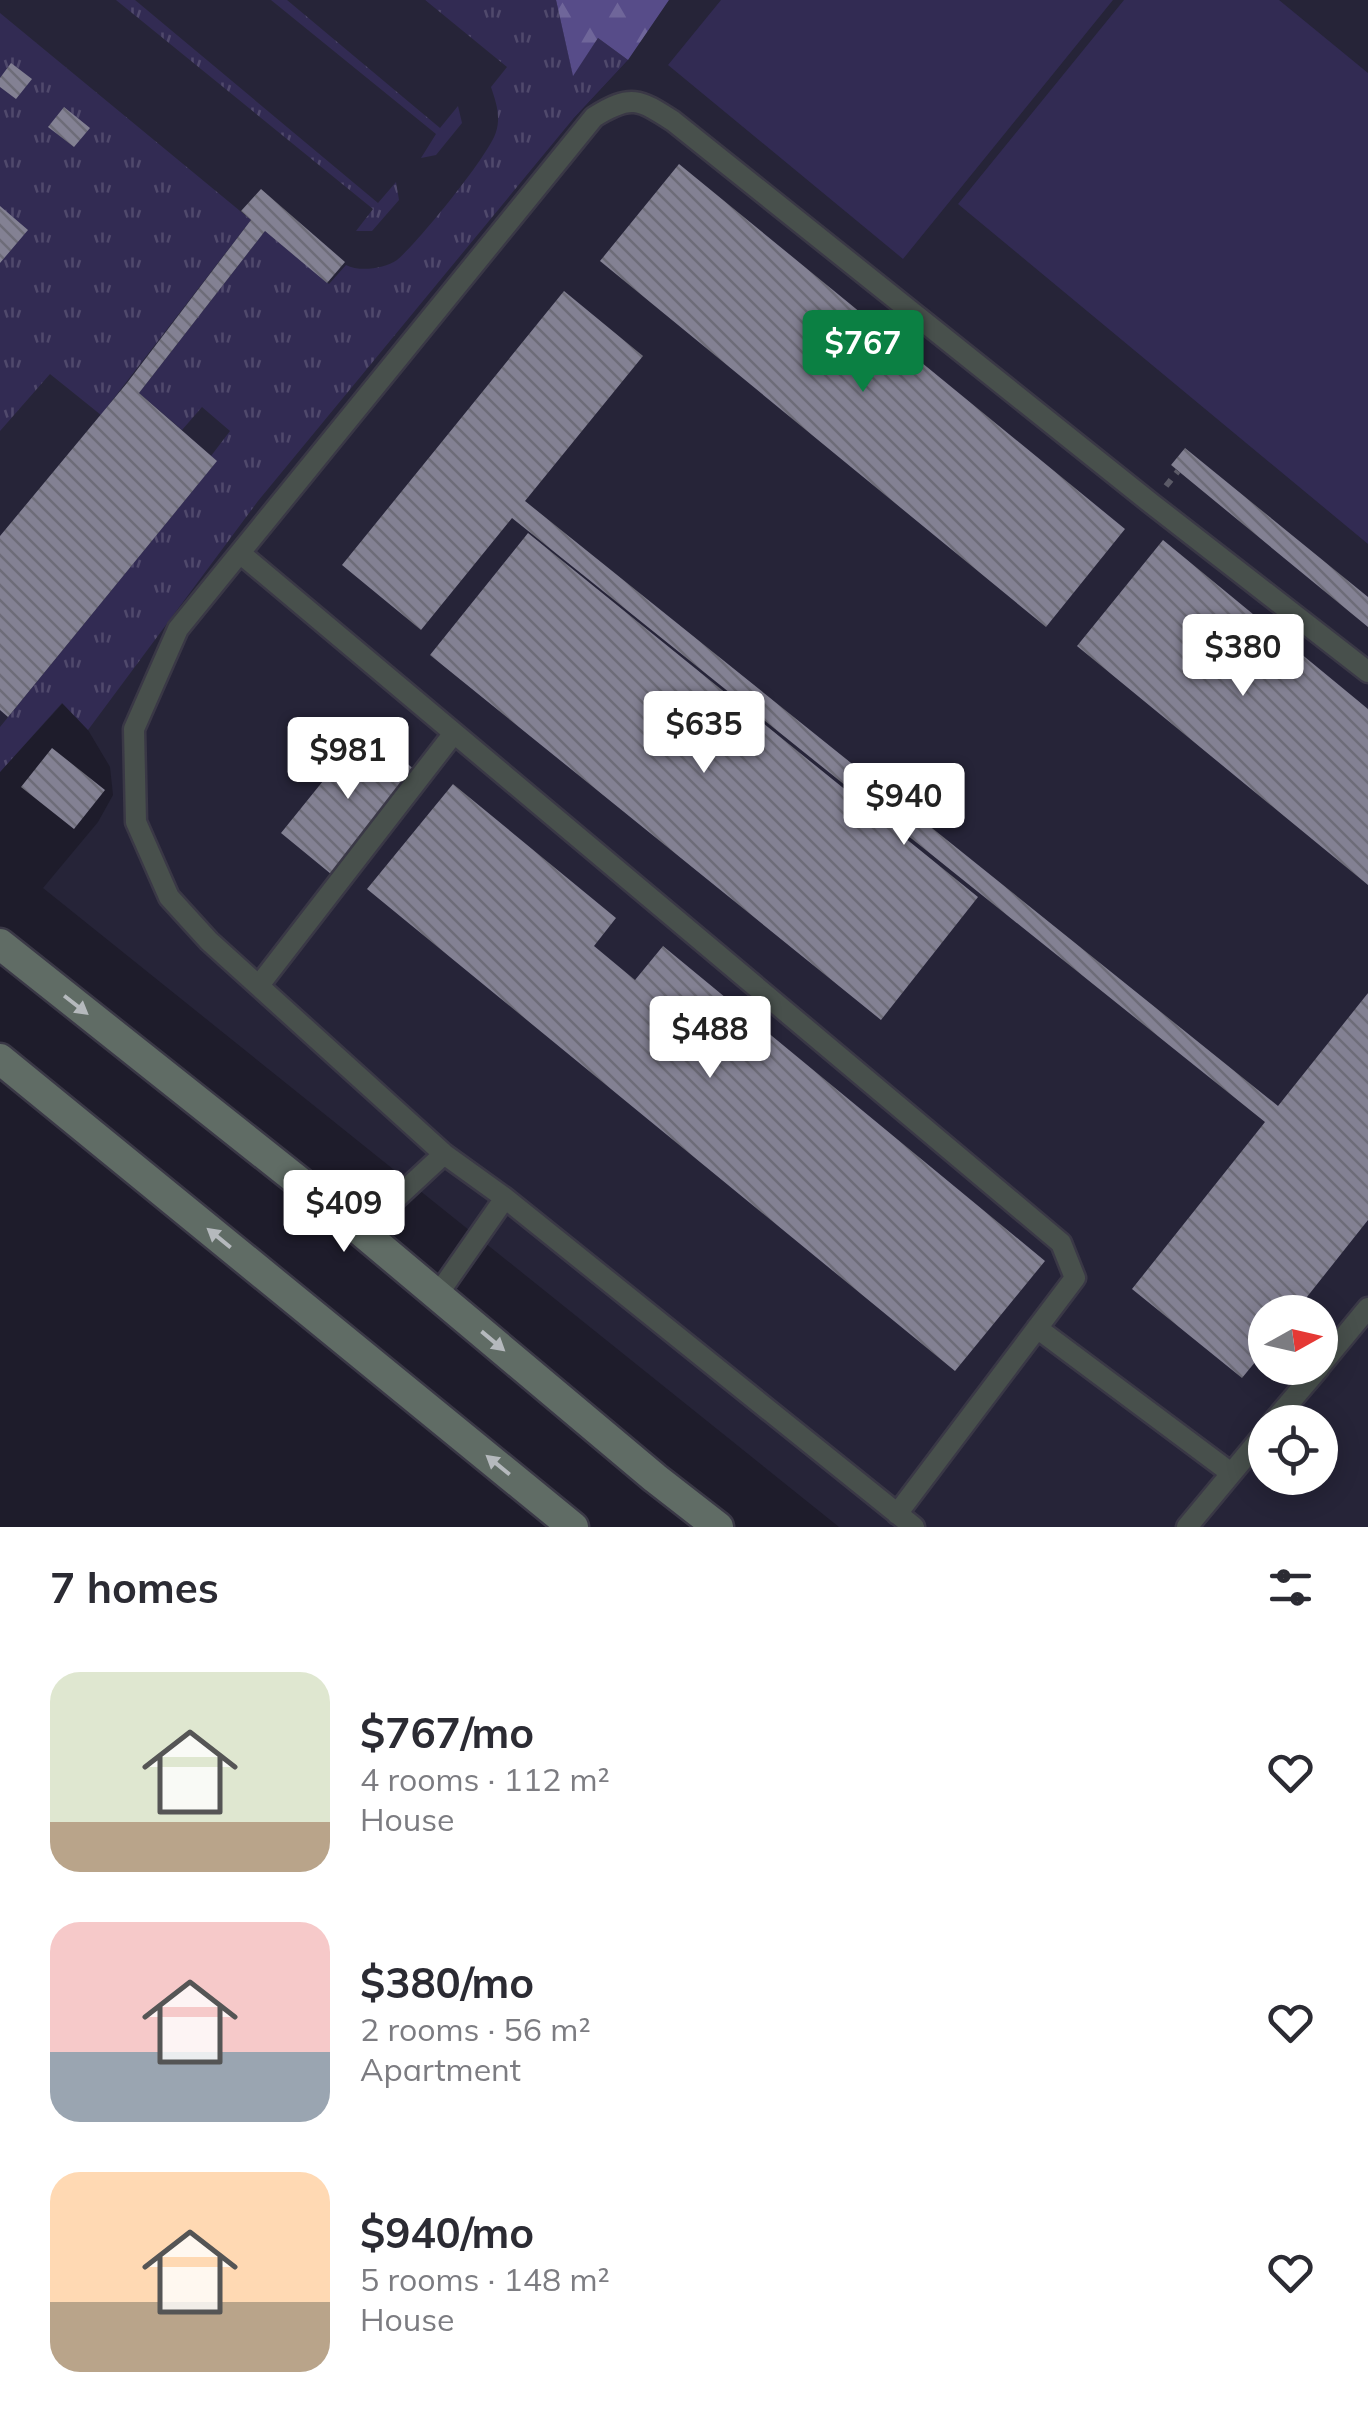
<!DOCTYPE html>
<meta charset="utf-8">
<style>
body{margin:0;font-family:Mulish,sans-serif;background:#f2f2f3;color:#2b2b33;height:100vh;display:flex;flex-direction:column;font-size:38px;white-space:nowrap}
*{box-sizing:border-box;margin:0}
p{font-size:32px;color:#7c7c81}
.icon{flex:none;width:55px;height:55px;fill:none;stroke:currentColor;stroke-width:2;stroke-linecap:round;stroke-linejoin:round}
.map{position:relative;height:1527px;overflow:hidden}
.details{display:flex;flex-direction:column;background:#fff;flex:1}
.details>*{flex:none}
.needle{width:65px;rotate:82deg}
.buttons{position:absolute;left:1248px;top:1295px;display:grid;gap:20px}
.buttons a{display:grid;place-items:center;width:90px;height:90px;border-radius:50%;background:#fff;box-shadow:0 5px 25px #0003;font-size:50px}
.price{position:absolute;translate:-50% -85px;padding:0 22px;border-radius:10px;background:#fff;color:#222;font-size:32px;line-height:65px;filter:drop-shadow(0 2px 5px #0008)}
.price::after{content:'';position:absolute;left:50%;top:60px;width:30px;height:22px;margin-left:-15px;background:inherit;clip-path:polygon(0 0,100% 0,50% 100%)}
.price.active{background:#0b8043;color:#fff}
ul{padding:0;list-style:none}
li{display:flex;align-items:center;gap:30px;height:250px;padding:0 50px}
li span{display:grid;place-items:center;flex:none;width:280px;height:200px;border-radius:30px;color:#555}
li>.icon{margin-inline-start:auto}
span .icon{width:120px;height:120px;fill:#fffc;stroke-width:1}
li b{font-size:42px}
h2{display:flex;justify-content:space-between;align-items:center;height:120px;padding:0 50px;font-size:42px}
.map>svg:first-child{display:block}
</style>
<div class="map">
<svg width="1368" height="1527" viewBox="0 0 1368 1527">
<defs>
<pattern id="grass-tufts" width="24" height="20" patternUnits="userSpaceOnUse" patternTransform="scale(2.5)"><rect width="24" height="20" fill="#322b53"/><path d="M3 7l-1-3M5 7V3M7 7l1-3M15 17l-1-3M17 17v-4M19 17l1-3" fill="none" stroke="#50496c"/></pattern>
<pattern id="forest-firs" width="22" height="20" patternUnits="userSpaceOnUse" patternTransform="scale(2.5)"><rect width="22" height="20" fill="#574c89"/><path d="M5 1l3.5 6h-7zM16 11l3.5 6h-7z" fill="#6f669a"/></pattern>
<pattern id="building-back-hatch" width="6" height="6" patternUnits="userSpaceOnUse" patternTransform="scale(2.5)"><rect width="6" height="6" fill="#838193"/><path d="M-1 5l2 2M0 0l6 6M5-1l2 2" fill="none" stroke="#6d6c78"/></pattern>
</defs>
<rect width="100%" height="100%" fill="#1e1c2b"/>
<!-- built -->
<path fill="#262438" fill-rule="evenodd" d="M0,0H425L573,119L628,60L669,0H1368V1527H839L43,888L98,822L113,795L110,767L88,730L63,703L0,772ZM1265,1312H1320V1368H1265ZM1265,1422H1320V1478H1265Z"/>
<!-- grass -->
<path fill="url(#grass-tufts)" d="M116,0H135L378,203L396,182L399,200L372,231H356L373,209Z
M271,0H287L440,128L458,106L462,123L436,155L421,158L436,134Z
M425,0H556L573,75L598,38L628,60L573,119L258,501L88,730L62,703L0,772V727L216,462L211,456L230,431L202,407L182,430L139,393L265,231L329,284L346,265C359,272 384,269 397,260C416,245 490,154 496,132C501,116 496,102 491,87L507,67Z
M0,13L251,220L101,415L50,374L0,431Z"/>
<!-- forest -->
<path fill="url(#forest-firs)" d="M556,0H669L628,60L598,38L573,76Z"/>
<!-- garden -->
<path fill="#322b53" d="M721,0H1113L903,259L668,65Z
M1124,0H1279L1368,73V544L958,204Z"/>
<!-- building -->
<path fill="url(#building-back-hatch)" d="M11,63L32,79L16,99L0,87V78Z
M64,107L90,128L74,147L48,127Z
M679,164L1125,529L1046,627L600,261Z
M261,189L345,262L327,283L265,231L139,393L217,461L8,717L0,710V536L127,383L251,220L241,211Z
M0,206L28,230L0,263Z
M564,291L643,356L525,501L1278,1106L1368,993V1220L1295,1312H1265V1350L1242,1378L1132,1289L1265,1122L512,518L421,630L342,565Z
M1185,448L1368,597V627L1171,465Z
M528,533L978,897L881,1020L430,655Z
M1163,540L1368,709V885L1077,646Z
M365,729L415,770L331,874L281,833Z
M52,748L105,790L74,829L21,787Z
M453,784L616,918L594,946L635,980L663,946L1045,1261L955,1371L367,889Z"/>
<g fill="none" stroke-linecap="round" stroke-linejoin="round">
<!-- lane casing -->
<g stroke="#3a3846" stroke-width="25">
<path id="lane" d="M240,553L1061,1243L1075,1278L897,1514
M260,984L454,733
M361,1231L444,1154
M438,1294L505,1198
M1037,1328L1231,1473
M1320,1366L1368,1308
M1273,1422L1319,1368
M914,1527L505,1198L444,1154L209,941L169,897L136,822L134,729L178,629L594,117C631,94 639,99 673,121L1152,504L1368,672
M1187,1527L1265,1433"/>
</g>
<!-- secondary casing -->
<g stroke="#3a3846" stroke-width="35">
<path id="secondary" d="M0,944L361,1231L655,1478L718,1527
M0,1059L573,1527"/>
</g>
<!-- path -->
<path stroke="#5b5a67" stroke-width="6" stroke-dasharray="8 8" stroke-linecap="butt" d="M1166,486L1178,471"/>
<!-- lane -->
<use href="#lane" stroke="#48504c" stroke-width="20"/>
<!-- secondary -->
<use href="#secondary" stroke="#606c65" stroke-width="30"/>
</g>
<!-- one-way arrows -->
<defs><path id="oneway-solid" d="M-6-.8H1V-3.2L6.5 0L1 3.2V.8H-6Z" transform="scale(2.5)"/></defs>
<g fill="#b5b9bd">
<use href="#oneway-solid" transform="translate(76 1005) rotate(38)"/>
<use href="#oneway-solid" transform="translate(219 1238) rotate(-141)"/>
<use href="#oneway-solid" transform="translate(493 1341) rotate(40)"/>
<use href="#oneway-solid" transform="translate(498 1465) rotate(-141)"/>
</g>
</svg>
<div class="buttons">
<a><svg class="needle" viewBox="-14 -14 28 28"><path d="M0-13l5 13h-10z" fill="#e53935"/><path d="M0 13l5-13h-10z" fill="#7c7c81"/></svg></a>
<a><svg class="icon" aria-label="locate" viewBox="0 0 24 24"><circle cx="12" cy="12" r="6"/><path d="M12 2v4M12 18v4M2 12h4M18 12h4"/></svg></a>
</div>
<b class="price active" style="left:863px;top:395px">$767</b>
<b class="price" style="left:1243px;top:699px">$380</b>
<b class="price" style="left:704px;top:776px">$635</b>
<b class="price" style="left:348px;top:802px">$981</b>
<b class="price" style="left:904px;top:848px">$940</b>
<b class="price" style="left:710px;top:1081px">$488</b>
<b class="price" style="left:344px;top:1255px">$409</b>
</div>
<section class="details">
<h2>7 homes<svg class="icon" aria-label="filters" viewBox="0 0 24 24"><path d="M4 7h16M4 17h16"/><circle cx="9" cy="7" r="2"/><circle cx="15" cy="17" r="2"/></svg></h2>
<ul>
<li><span style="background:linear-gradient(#dfe7d0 75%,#b9a48a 0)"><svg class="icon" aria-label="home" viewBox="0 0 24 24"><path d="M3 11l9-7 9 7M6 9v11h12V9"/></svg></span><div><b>$767/mo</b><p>4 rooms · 112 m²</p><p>House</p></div><svg class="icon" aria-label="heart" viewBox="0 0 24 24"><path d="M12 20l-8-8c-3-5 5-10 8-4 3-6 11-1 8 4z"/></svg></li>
<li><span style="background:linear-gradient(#f6c9c9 65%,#9aa5b1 0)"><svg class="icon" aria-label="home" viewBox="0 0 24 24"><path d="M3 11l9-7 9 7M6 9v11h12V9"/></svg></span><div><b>$380/mo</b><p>2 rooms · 56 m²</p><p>Apartment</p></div><svg class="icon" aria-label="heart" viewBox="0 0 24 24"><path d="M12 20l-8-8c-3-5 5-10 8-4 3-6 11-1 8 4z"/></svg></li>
<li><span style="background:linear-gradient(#ffd9b3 65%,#b9a48a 0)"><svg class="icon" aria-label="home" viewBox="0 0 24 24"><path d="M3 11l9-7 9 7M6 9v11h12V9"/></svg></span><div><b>$940/mo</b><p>5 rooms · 148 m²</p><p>House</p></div><svg class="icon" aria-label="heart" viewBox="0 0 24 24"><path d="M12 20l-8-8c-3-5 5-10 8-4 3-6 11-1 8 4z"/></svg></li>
</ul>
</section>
